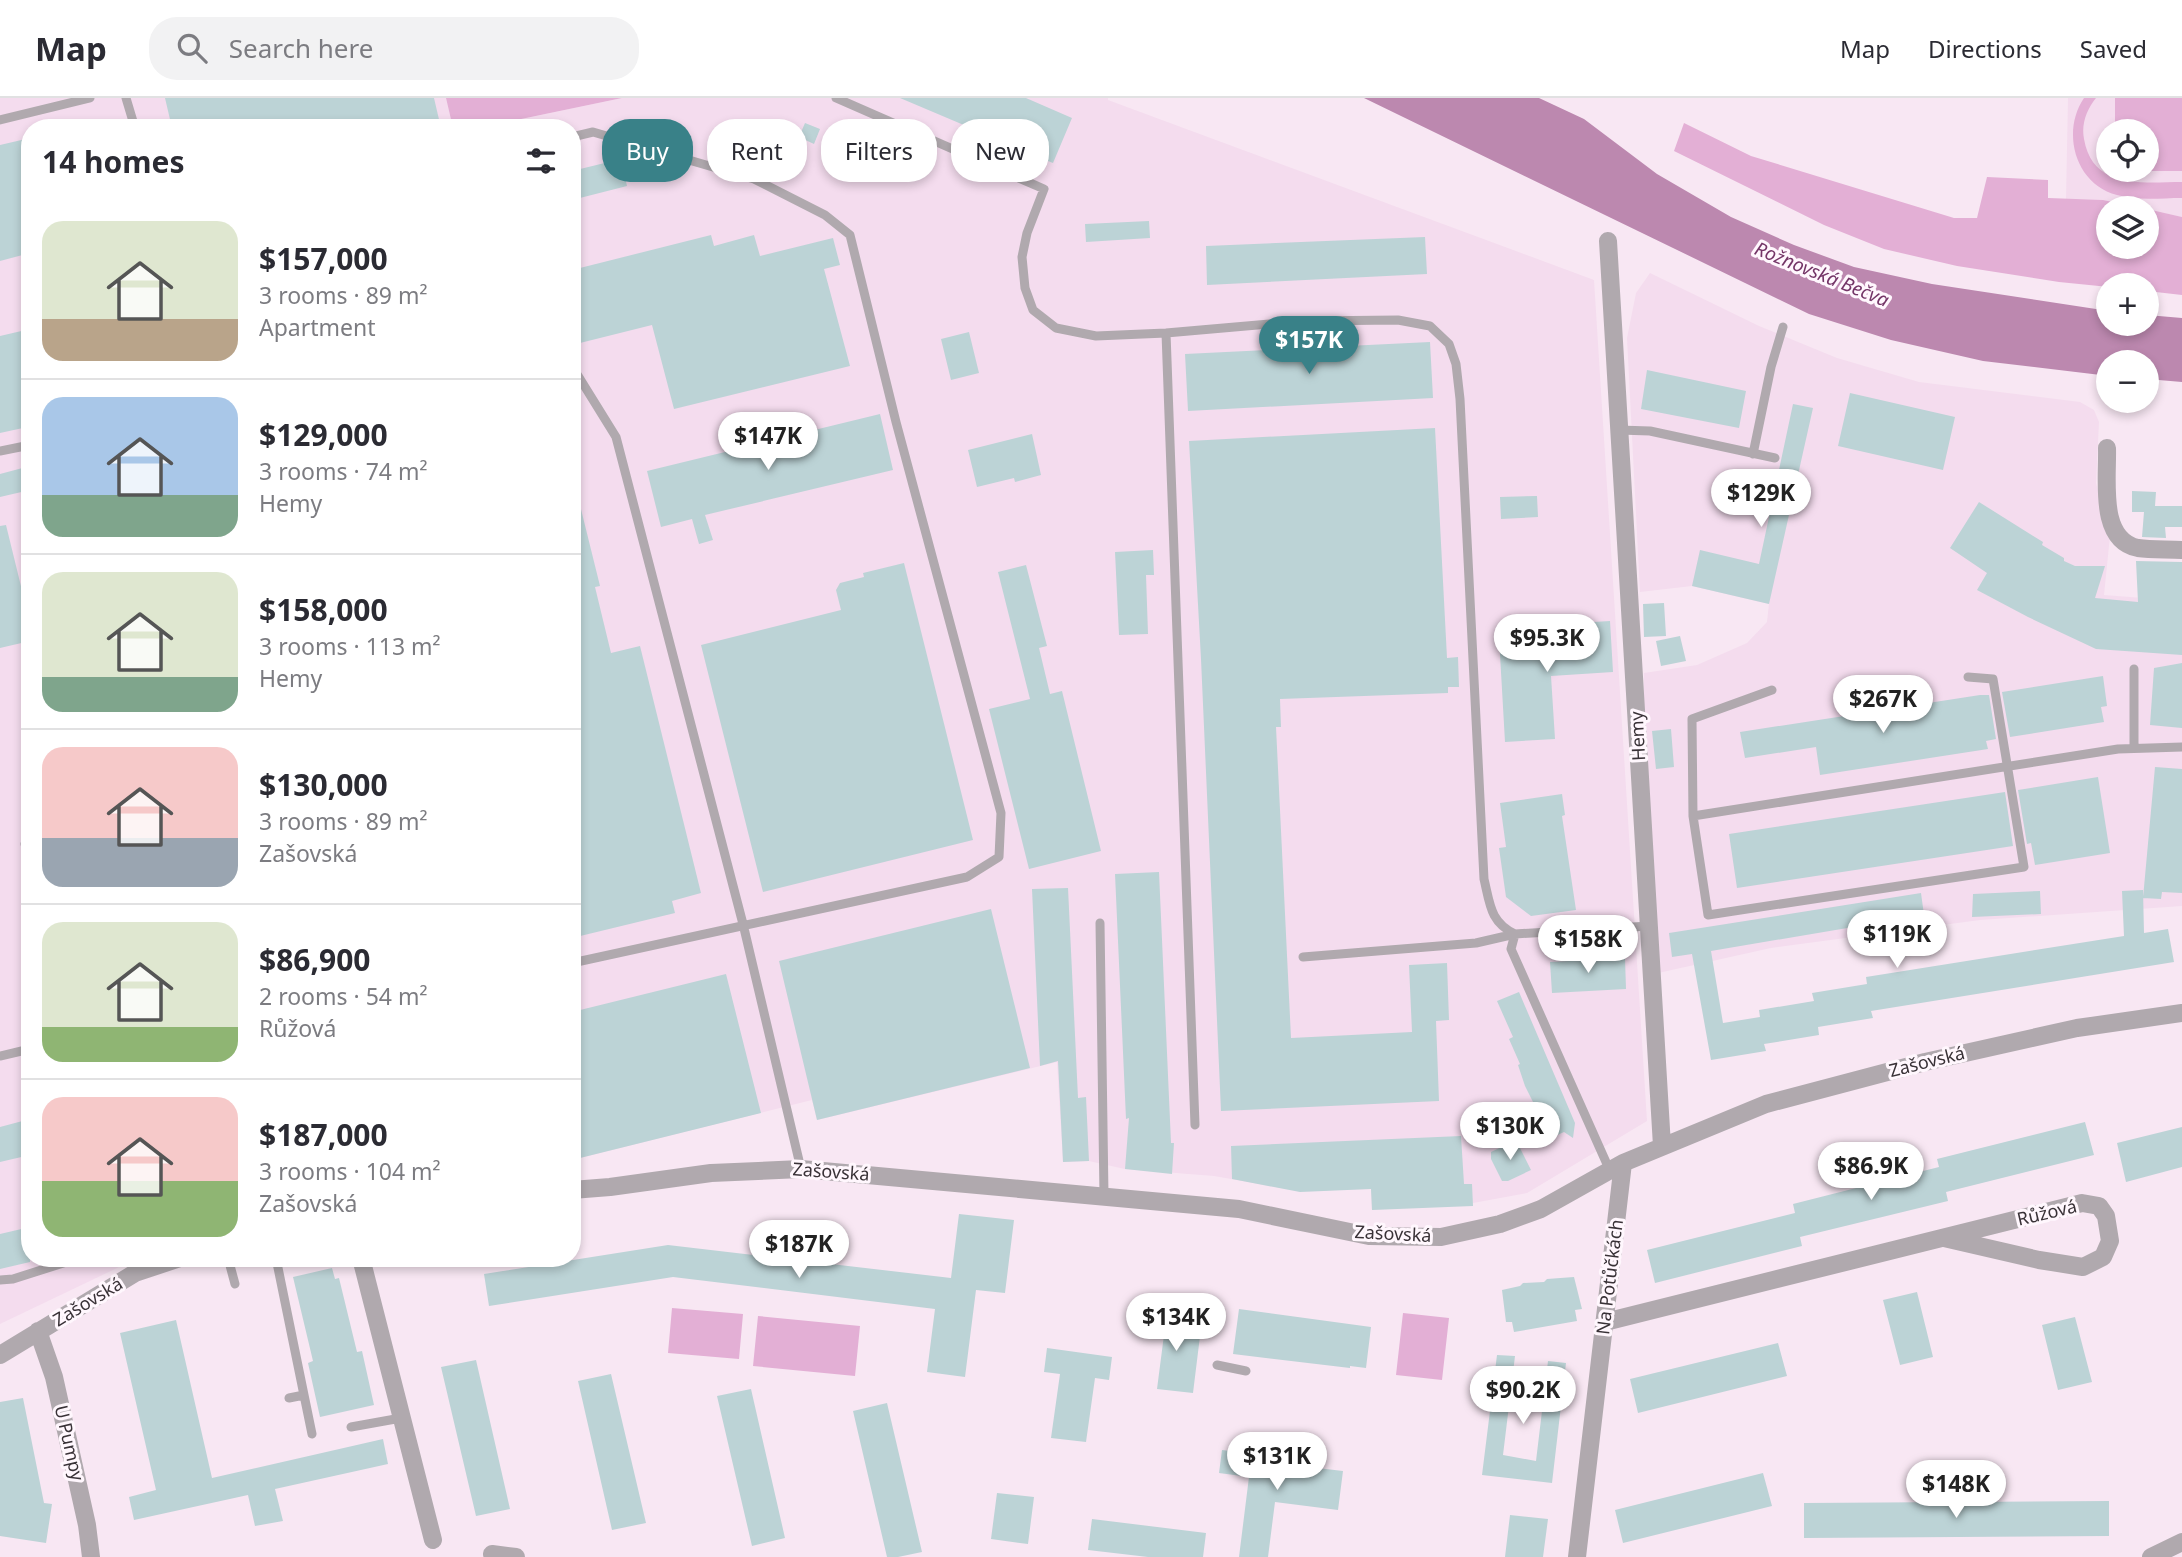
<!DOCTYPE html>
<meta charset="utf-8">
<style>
body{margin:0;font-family:"Noto Sans",sans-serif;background:#f2f2f3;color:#2b2b33;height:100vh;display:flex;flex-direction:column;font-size:26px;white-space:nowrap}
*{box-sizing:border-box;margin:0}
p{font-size:23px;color:#7c7c81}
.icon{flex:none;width:38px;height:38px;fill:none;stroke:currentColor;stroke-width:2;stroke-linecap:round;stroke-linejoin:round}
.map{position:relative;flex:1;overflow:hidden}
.drawer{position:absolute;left:21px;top:21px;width:560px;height:1148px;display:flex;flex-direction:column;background:#fff;border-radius:28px;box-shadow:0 4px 10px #0003}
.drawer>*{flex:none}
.banner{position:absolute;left:602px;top:21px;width:665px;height:63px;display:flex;gap:14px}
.tools{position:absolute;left:2096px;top:21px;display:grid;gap:14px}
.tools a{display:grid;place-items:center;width:63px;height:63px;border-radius:50%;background:#fff;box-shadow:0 4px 10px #0003;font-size:35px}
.price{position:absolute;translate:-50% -60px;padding:0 16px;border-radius:24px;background:#fff;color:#222;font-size:23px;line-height:46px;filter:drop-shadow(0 2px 4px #0008)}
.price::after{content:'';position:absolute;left:50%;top:42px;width:21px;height:16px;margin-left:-10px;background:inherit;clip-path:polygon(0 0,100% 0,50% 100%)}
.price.active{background:#398188;color:#fff}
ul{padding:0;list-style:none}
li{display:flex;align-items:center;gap:21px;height:175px;padding:0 21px}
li+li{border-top:2px solid #e1e1e2}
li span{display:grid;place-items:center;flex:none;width:196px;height:140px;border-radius:21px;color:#555}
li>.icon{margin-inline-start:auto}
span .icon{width:84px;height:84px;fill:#fffc;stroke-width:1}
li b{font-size:30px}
h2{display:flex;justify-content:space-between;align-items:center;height:84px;padding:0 21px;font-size:30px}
.tag{padding:0 24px;border-radius:28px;background:#fff;box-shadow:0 4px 10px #0003;font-size:24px;line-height:63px}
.tag.active{background:#398188;color:#fff}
header{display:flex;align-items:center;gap:42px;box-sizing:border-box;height:98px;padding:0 35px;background:#fff;border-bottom:2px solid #e1e1e2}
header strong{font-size:33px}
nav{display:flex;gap:38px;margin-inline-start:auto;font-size:24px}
.search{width:490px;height:63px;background:#f2f2f3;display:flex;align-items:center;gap:18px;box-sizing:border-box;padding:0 24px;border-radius:28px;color:#7c7c81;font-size:26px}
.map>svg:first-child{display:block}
</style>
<header>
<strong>Map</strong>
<div class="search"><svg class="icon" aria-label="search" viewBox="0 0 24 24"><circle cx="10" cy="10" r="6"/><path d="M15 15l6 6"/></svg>Search here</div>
<nav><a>Map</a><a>Directions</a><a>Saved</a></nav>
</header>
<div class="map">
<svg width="2182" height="1459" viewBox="0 0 2182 1459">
<rect width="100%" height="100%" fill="#f8e7f3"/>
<!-- built -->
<path fill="#f4dcee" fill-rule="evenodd" d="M0,0H446L453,30H30V1160H138L0,1226Z
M622,0H1108V2L1594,182L1647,1023L1527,1095L1473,1105L1372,1112L1371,1091L1299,1093L1214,1078L1125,1071L1089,1063L1063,1064L1057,964L817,1022L812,1002L572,1062V30H478Z
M2068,0H2182V119L2103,102L2066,101ZM2109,33H2147V72H2109Z
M1650,175L1759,228L1837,260L1919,284L2080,304L2094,312L2099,324L2096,385L2110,438L2104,497L2182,503V808L1980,822L1771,850L1658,875L1644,606V575L1697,567L1747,545L1767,524L1769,506L1692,488L1640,494L1627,240L1636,195Z"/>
<!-- green -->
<path fill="#e3afd5" d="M446,0H622L478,30H453Z
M2084,0H2096C2087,11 2081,26 2084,41C2093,92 2142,84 2182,84V100C2161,100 2137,103 2117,97C2075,86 2061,34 2084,0Z
M2115,0H2182V73H2114L2147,72V33H2115Z
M1684,25L1751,58L1954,120H1977L1987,79L2048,82V100L2103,102L2143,110H2109V149H2147V111L2182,119V197L2147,193V187H2109V189L2059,184L1957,168L1884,151L1824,127L1674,53Z
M672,1210L743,1216L739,1261L668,1255Z
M1403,1215L1449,1220L1442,1282L1396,1277Z
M758,1218L860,1228L855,1278L753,1268Z"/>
<!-- water -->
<path fill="#bc88af" d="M1364,0H1539L1584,21L1657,76L1731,119L1794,147L1854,169L1932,186L2109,213V226H2147V217L2182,220V284L2147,281V264H2109V278L1983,263L1891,242L1809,216Z"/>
<!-- building -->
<path fill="#bcd3d6" d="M165,0H434L441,30H172Z
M900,0H1026L1072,20L1053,65L1043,61L1041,68L982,43L985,36Z
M805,25L820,31L814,46L799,39Z
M30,40V155L0,163V47Z
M621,61L627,88L572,102V73Z
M1149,123L1150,140L1086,144L1085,126Z
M711,137L714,148L754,137L760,158L833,140L840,167L824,171L850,268L674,311L652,227L580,245L572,214V172Z
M1425,139L1427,176L1207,187L1206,148Z
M30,231V321L22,323L23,330L0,335V238Z
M969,234L979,275L951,282L941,241Z
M1430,244L1433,300L1188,313L1185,256Z
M1647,272L1746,293L1739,330L1641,311Z
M1850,295L1955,319L1943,372L1838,348Z
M1793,306L1813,310L1769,506L1692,488L1700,452L1759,466Z
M880,316L893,372L705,417L713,442L699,446L692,421L661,429L647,373Z
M1435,330L1447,560L1458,559L1459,589H1448V595L1280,601L1281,629H1276L1291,940L1412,934L1409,867L1447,865L1449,922L1436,923L1439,1003L1221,1013L1201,561L1189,343Z
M1032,336L1041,377L1015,384L1014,380L977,389L968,352Z
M30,368V392L0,399V376Z
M2132,393L2156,394L2155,408H2182V429H2165L2166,440L2142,439L2144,414H2132Z
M1537,398L1538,419L1501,421L1500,399Z
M578,399L600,488L595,489L611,555L640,548L701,795L672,803L675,815L572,840V400Z
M1979,404L2043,444L2042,447L2064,460V463L2075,468H2105L2095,500L2138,504L2136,463L2182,464V557L2096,551L2028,519L1977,492L1987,475L1950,450Z
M6,427L30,525V543L0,550V428Z
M1153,452L1154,477H1146L1148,536L1119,537L1115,454Z
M904,465L973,742L763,794L701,547L841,512L836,492L840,485L864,479L863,475Z
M1026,467L1047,548L1039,550L1050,596L1062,593L1101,753L1029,771L989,611L1030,601L998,474Z
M1664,505L1666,538L1644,539L1643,506Z
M1610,523L1613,574L1551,578L1555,641L1505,644L1499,539L1562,535L1561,526Z
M1680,538L1686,563L1661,568L1656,543Z
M2182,565V630L2150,627L2154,570Z
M2103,578L2107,608L2101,609L2104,624L2010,639L2002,594Z
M1980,597H1989L1996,641L1986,643L1988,651L1820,677L1816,649L1745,660L1740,634Z
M1671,631L1674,669L1656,671L1652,633Z
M2155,669L2182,671V795L2162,794L2161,801L2143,800Z
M2098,679L2110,755L2035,767L2031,745L2027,746L2018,692Z
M2005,694L2013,748L1737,790L1729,736Z
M1562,696L1565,717L1562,718L1576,812L1531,818L1506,799L1499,750L1506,749L1500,705Z
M1159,774L1171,1045H1174L1172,1076L1125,1071L1129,1020L1126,1021L1115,776Z
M1068,790L1078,1000L1086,999L1089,1063L1063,1064L1058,963L1040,968L1032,791Z
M2143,792L2144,835L2168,831L2174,864L1871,913L1873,920L1818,929L1819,937L1764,946L1766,953L1711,962L1692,856L1672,859L1669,835L1921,795L1924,817L1711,853L1723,925L1760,919L1759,912L1814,903L1812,895L1867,886L1866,879L2124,838L2122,793Z
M2040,793L2041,816L1972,819L1973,796Z
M991,811L1030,970L817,1022L779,863Z
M1625,860L1626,891L1552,895L1550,864Z
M726,876L761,1015L572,1062V914Z
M1519,894L1575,1025L1573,1040L1564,1034L1551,1040L1525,988L1518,967L1520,966L1509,941L1513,939L1497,903Z
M30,1021V1057L0,1064V1029Z
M2085,1024L2094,1057L1946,1094L1948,1103L1800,1139L1802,1148L1655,1185L1647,1152L1795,1115L1793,1106L1939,1069L1937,1061Z
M2182,1029V1069L2126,1084L2117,1045Z
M1461,1038L1464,1086H1472L1473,1108L1372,1112L1371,1091L1300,1094L1232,1081L1231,1048Z
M1516,1042L1531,1072L1508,1083H1502L1491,1061V1054Z
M959,1116L1014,1122L1005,1195L976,1192L965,1279L927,1274L935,1211L673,1179L489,1208L484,1176L668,1147L951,1180Z
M30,1129V1164L0,1171V1136Z
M332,1170L335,1181L339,1180L357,1254L362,1253L374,1307L320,1319L308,1265L313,1263L293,1179Z
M1574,1179L1582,1211L1575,1212L1577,1223L1514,1234L1512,1224H1506L1502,1192L1520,1188L1523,1185L1544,1184L1547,1181Z
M1917,1194L1933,1259L1900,1267L1883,1202Z
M1239,1211L1371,1229L1366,1270L1350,1268V1270L1233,1256Z
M1148,1217L1190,1222L1189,1229L1201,1230L1193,1295L1157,1291L1164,1237L1146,1235Z
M2075,1219L2092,1284L2058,1292L2042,1227Z
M176,1222L212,1380L383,1341L388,1366L275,1391L283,1423L255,1428L248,1397L134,1422L129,1399L156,1392L120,1235Z
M1778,1245L1787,1278L1638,1315L1630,1281Z
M1047,1250L1112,1259L1109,1282L1095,1280L1086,1344L1051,1340L1060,1276L1044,1274Z
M1497,1257L1515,1258L1503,1357L1536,1363L1548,1263L1566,1265L1552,1385L1482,1377Z
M476,1262L510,1411L476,1418L441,1269Z
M611,1276L646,1425L612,1432L578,1283Z
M751,1291L785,1440L752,1448L717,1298Z
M23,1300L44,1405L52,1406L46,1445L0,1438V1304Z
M887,1305L922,1454L898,1459H887L853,1313Z
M1257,1351L1284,1354L1283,1366L1343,1373L1338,1412L1275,1404L1268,1459H1239L1249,1379L1219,1375L1222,1352L1256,1356Z
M1763,1375L1772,1408L1623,1445L1615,1412Z
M997,1395L1034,1399L1028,1446L991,1441Z
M2109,1403V1438L1804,1440V1405Z
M1510,1417L1548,1421L1543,1459H1505Z
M1092,1421L1206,1435L1203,1459H1148L1088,1452Z"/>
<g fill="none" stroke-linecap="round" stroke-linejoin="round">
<!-- service -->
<path stroke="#b0a9ae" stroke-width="9" d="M126,0L135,30
M836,0L1044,91L1027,135L1022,159L1025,190L1033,212L1056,230L1096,238L1166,235L1304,223L1398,222L1430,228L1449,246L1456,266L1460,301L1484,781C1490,806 1490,824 1515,836L1649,828
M0,22L90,0
M572,39L593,34L754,81L825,117L850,137L896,324L1001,715L999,759L967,779L572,865
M1166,235L1195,1027
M572,268L616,339L743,826L801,1071
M1619,332L1650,333L1775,360
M0,353L30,347
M1753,356L1771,269L1783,229
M2134,571V650
M1968,579L1993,581L2024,769L1708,817L1693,718L2118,651L2182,649
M1693,718L1692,621L1772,592
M30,741L25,746L30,766
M1100,825L1104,1097
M1303,859L1476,845L1515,836L1511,851L1610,1073
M0,958L30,951
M228,1160L235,1186
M276,1160L304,1297L289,1300
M0,1182L13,1181L79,1160
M1217,1267L1246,1273
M304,1297L312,1336
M351,1329L401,1320"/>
<!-- minor -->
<path stroke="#b0a9ae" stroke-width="18" d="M1608,143L1662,1048
M2107,350C2108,381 2098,442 2138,450C2152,452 2168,451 2182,452
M572,1092L610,1089L711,1075L801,1071L1239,1111L1369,1138L1441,1139L1500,1126L1541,1111L1623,1065L1766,1006L1925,964L2077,930L2182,915
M361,1160L433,1442
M1605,1224L2082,1105L2099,1108L2106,1118L2110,1143L2103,1159L2083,1169L2039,1162L1944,1140
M38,1233L54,1279L87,1427L91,1459
M0,1257L135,1175L180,1160
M492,1456L516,1459
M1577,1459L1623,1065
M2151,1459L2182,1444"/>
</g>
<g text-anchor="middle" stroke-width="6" stroke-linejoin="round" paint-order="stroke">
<!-- street labels -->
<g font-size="18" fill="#393237" stroke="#fff7fd">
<text transform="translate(1638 638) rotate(-93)" y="6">Hemy</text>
<text transform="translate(1927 964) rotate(-14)" y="6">Zašovská</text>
<text transform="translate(831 1074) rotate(4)" y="6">Zašovská</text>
<text transform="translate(2047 1115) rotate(-13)" y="6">Růžová</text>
<text transform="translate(1393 1136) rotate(3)" y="6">Zašovská</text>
<text transform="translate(1610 1179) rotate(-83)" y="6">Na Potůčkách</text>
<text transform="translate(88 1204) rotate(-31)" y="6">Zašovská</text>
<text transform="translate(69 1345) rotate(77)" y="6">U Pumpy</text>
</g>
<!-- water labels -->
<g font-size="19" font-style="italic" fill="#743567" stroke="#fff7fd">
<text transform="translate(1822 176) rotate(22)" y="7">Rožnovská Bečva</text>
</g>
</g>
</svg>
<div class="tools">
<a><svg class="icon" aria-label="locate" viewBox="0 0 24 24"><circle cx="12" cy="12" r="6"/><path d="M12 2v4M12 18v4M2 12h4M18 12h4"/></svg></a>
<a><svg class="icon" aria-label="layers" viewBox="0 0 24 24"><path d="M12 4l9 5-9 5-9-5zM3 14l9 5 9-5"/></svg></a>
<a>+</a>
<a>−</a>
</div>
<b class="price active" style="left:1309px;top:278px">$157K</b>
<b class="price" style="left:768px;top:374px">$147K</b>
<b class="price" style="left:1761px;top:431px">$129K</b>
<b class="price" style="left:1547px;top:576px">$95.3K</b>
<b class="price" style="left:1883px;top:637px">$267K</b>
<b class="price" style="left:1897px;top:872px">$119K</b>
<b class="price" style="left:1588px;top:877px">$158K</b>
<b class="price" style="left:1510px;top:1064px">$130K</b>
<b class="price" style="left:1871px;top:1104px">$86.9K</b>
<b class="price" style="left:799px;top:1182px">$187K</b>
<b class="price" style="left:1176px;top:1255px">$134K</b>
<b class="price" style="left:1523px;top:1328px">$90.2K</b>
<b class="price" style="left:1277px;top:1394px">$131K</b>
<b class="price" style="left:1956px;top:1422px">$148K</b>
<div class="banner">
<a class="tag active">Buy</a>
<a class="tag">Rent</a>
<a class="tag">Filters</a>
<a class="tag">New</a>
</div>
<section class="drawer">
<h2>14 homes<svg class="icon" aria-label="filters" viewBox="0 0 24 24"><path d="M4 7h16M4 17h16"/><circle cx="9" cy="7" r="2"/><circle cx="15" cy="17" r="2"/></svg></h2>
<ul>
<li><span style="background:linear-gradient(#dfe7d0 70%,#b9a48a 0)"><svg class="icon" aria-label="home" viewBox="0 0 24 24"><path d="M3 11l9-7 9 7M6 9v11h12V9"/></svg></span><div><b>$157,000</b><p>3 rooms · 89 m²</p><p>Apartment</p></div></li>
<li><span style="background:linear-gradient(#a9c7e8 70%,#7fa58c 0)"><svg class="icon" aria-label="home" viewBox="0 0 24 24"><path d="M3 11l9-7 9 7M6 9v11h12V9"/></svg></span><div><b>$129,000</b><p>3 rooms · 74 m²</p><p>Hemy</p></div></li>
<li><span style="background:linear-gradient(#dfe7d0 75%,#7fa58c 0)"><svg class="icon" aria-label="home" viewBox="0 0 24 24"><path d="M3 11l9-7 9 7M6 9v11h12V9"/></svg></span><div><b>$158,000</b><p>3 rooms · 113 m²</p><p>Hemy</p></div></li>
<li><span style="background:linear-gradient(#f6c9c9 65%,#9aa5b1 0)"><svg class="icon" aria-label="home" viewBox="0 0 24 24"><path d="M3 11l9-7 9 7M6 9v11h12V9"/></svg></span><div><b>$130,000</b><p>3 rooms · 89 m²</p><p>Zašovská</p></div></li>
<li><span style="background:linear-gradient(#dfe7d0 75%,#8fb573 0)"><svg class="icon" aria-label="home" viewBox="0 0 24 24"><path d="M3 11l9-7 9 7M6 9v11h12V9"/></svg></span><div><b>$86,900</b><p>2 rooms · 54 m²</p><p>Růžová</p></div></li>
<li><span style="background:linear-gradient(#f6c9c9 60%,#8fb573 0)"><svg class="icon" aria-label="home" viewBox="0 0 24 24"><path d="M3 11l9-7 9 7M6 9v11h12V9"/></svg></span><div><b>$187,000</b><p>3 rooms · 104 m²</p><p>Zašovská</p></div></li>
</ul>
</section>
</div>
